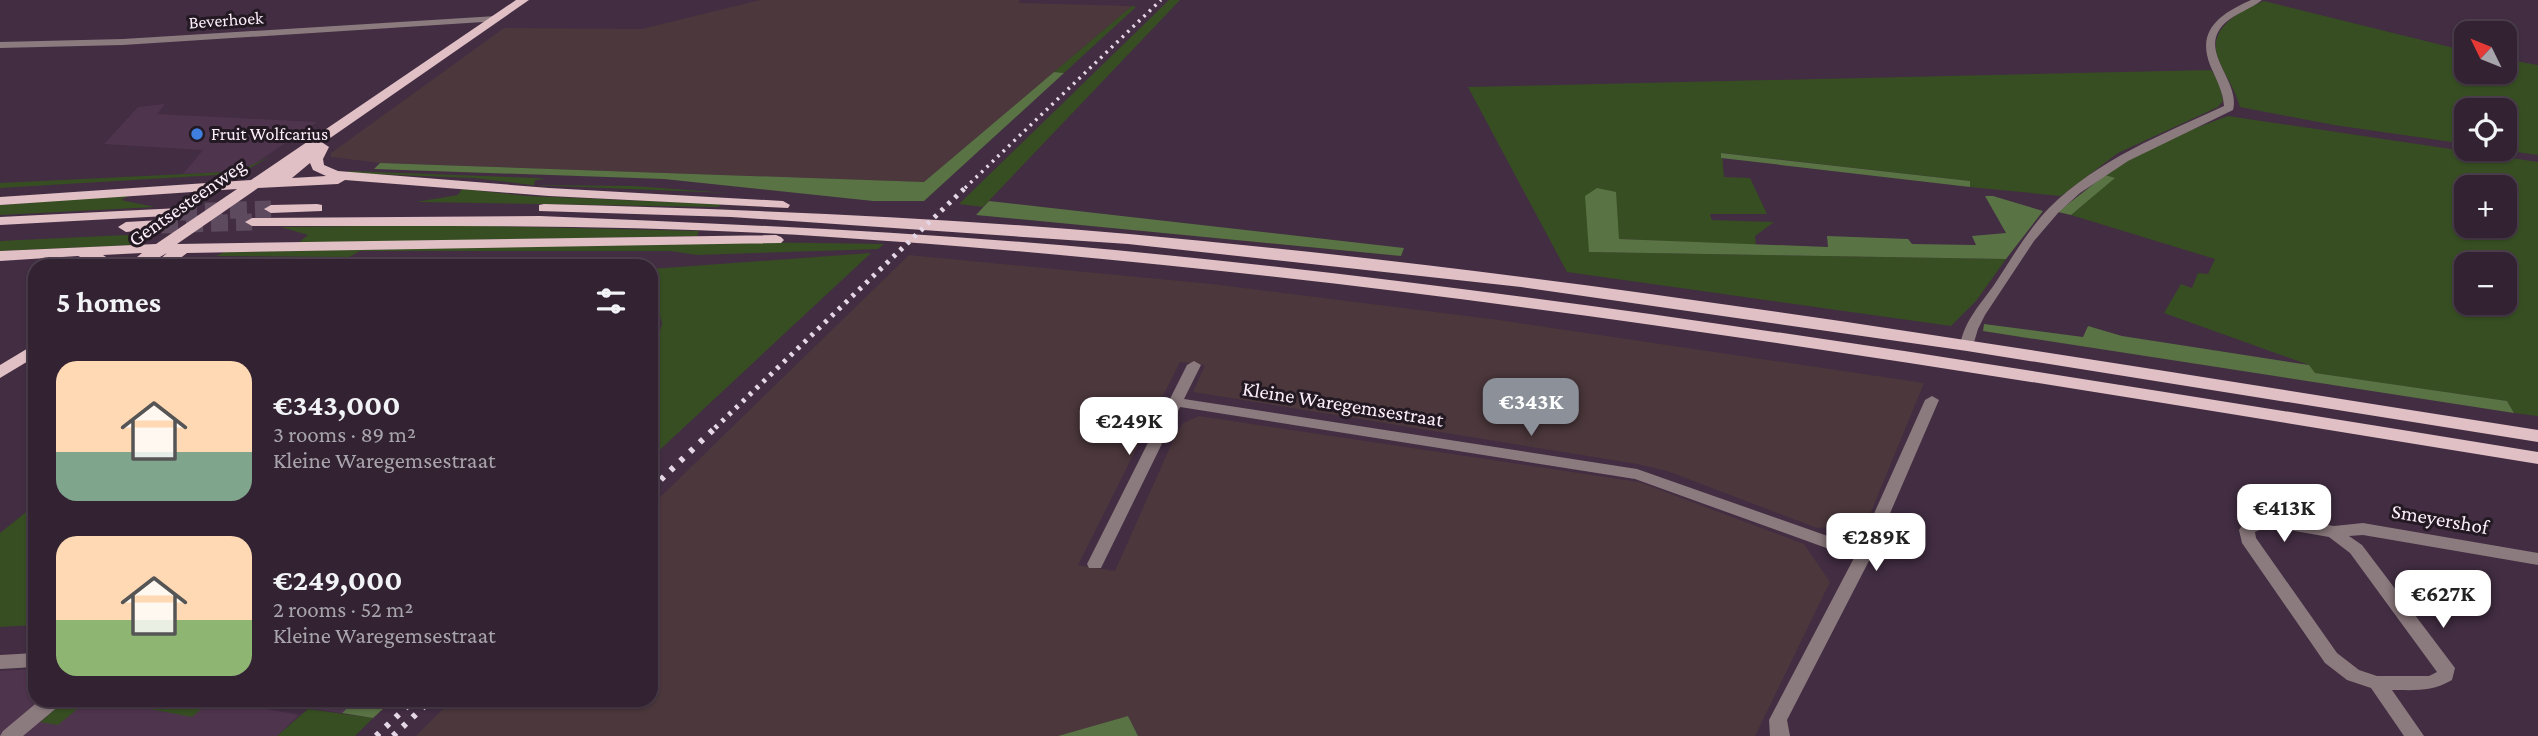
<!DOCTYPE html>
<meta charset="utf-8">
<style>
body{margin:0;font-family:"Crimson Pro",serif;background:#3a2a3a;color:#f1f3f6;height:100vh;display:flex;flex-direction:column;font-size:26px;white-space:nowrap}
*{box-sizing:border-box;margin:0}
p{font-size:23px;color:#a8a4ac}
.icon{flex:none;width:38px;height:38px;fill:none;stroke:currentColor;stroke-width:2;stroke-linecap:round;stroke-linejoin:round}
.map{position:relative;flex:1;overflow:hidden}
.sheet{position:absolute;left:28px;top:259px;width:630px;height:448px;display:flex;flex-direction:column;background:#322232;border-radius:21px;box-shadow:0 2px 5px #0004,0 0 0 2px #4d3f4d}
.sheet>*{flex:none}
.needle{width:46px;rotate:313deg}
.controls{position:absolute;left:2454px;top:21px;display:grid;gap:14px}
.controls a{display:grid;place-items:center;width:63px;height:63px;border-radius:14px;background:#322232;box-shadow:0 2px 5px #0004,0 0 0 2px #4d3f4d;font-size:35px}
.price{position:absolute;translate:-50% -60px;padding:0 16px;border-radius:14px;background:#fff;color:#222;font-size:23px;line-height:46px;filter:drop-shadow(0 2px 4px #0008)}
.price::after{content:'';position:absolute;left:50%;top:42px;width:21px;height:16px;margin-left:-10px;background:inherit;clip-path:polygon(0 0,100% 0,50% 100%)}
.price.active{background:#8c9099;color:#fff}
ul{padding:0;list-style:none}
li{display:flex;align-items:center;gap:21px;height:175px;padding:0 28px}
li span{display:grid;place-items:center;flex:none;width:196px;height:140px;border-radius:21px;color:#555}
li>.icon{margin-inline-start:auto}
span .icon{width:84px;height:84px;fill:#fffc;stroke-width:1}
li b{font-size:30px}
h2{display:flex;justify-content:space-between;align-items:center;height:84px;padding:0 28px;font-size:30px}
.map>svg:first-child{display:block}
</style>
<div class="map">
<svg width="2538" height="736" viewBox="0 0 2538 736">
<rect width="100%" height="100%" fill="#422d42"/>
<!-- built -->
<path fill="#4f344e" d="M165,104L157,114L317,122L253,165L227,172L183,174L203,150L104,144L138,107Z
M35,669V700H219L299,715L277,736H0V671Z
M249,700H356L342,713Z"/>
<!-- industrial -->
<path fill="#4b373c" d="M760,0H1020L1019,3L1132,6L924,182L380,163L331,157V153L504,28L642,29Z
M909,255L1212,284L1499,320L1924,383L1866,524L1817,528L1667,471L1637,464L1193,392L1205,365L1180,362L1078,565L1115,571L1175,436L1183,423L1199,416L1639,482L1804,544L1830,582L1755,736H1138L1128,716L1058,736H416L452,700H651V506Z"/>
<!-- green -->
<path fill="#374e22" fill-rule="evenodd" d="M1169,0H1180L983,207L959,204Z
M2264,1L2466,51V72H2504V59L2538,65V155L2495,149H2504V110H2466V144L2334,125L2240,107C2235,89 2226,77 2219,61C2205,28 2240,11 2264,1Z
M1132,6L1136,7L1064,73L1054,72Z
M2211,70L2219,82L2223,101L2218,107L2118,153L2061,196L1970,187V181L1722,153L1724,177L1750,178L1767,214H1710L1712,220L1774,222L1755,236L1756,245L1619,239L1589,252L2006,259L1976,301L1951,326L1567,272L1468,87Z
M2228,116L2538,162V416L2514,413L2507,401L2314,373L2309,365L2164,313L2181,284L2192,288L2198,273L2208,274L2215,259L2071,215L2114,178L2105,175L2143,148ZM2466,187H2504V226H2466ZM2466,264H2504V303H2466Z
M269,157L250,168L216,175L0,188V183L227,172L243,169Z
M349,171L537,178L546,179L535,180L534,185L633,186L729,193L532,185L474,178L347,173Z
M462,189L528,196L720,204L719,207L416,202L458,195Z
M130,195L121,200L155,207L0,215V205Z
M441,225L699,231L697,236L298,243L308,235L281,227Z
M147,234L133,245L0,251V241Z
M741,242L884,244L878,249L697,255L671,251H360L349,257L216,256L225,252Z
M871,253L651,458V368L662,323L656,302H651V269Z
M35,505V625L0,627V533Z
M66,700H88L58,725L40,722Z
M103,700H212L192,717Z
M308,709L373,718L355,736H277Z"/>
<!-- forest -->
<path fill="#597344" d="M1054,72L1064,73L924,201H873L664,179L374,169L380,163L924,182Z
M1721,153L1970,181V187L1721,158Z
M2105,175L2115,178L2071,215L2058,212Z
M1597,188L1616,192L1619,239L1828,247L1827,236L1908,239L1912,244L1976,245L1972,236L2006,233L1985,196H1993L2043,211L2006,259L1589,252L1585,196Z
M989,201L1404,248L1401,256L976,215Z
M1984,324L2083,337L2088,326L2122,336L2309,365L2315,373L2507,401L2514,413L1983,331Z
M356,700H393L373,718L342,713Z
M1128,716L1138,736H1058Z"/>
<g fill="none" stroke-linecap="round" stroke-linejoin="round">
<!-- primary-tunnel -->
<path stroke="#5e4a5e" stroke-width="17" stroke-dasharray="17 8" stroke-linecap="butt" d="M180,212L271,209
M161,225L252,222"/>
<!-- street -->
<path fill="#8b7a7e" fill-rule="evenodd" d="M2251,0H2262C2251,9 2236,13 2225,23C2196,51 2241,80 2233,110L2128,161L2080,193L2058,213L2034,241L1985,315L1978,329L1972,349H1962L1960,346C1964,320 1982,303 1996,282C2013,256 2028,230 2049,208C2097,160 2163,134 2224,106C2223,91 2216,79 2210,65C2196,29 2222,13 2251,0Z
M496,16L499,17V21L123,45L0,48V42L123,39Z
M1194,361L1201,365L1184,399L1637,469L1859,547L1925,400L1932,396L1939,400L1872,555L1787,720L1790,736H1770L1769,720L1854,558L1635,479L1180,407L1103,564L1101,568H1089L1087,564L1187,365Z
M2264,518L2289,519L2334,526L2363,523L2538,553V565L2363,535L2349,536L2362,545L2455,668L2452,680C2431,692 2416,690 2392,690L2424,736H2404L2371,688L2347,680L2325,663L2242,543L2239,530C2244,521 2254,520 2264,518ZM2264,528L2289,530L2329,537L2350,553L2437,672L2429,676H2377L2359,670L2337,653L2256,538L2255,532Z
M35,653V667L0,669V655Z
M40,700H62L60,705L23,736H0L3,731Z"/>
<!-- primary -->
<path fill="#e0bfc5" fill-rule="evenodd" d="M516,0H529L323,143L329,147L323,159L324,165L338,171L549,188L783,201L790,205L788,208L549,196L345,180L338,184L258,188L177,244L776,235L781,237L784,240L781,243L187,253L170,266H152L167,253L144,266H126L142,253L103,255L120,266H102L78,256L0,261V251L156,244L237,189L0,205V197L251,180ZM310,163L313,170L326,176L292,178Z
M317,204L322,205V211L271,213L264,209L271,205Z
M544,204C739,209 934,217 1129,234C1601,276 2070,357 2538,430V442L1967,351L1521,287L1128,244L731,217L539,211V205Z
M180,208L187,212L185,215L0,225V217Z
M540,216C732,224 924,232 1115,250C1592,296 2065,376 2538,452V464C1971,372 1404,274 830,237C638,224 445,226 252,226L245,222L252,218Z
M161,220L166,222L169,225L166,228L126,232L118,227L126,222Z
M35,344V357L0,378V365Z"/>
<!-- rail-far2 -->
<path stroke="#e5d7e5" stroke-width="3.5" stroke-dasharray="2.5 5" stroke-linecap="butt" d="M965,188L1161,0"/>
<!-- rail-far1 -->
<path stroke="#e5d7e5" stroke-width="5" stroke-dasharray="3.5 6" stroke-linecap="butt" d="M715,428L967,186"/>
<!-- rail -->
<path stroke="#e5d7e5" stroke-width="6" stroke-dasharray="4.5 9" stroke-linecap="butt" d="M651,489L717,426
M376,736L414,700
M393,736L431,700"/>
</g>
<!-- markers -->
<circle fill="#3f7fe0" stroke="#231922" stroke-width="2.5" cx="197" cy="134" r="7"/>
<g text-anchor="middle" stroke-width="6" stroke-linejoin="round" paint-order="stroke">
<!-- far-street labels -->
<g font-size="18" fill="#fceefb" stroke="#231922">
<text transform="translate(226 20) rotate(-4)" y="6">Beverhoek</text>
</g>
<!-- far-poi labels -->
<g font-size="18" fill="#fceefb" stroke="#231922" text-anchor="start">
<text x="211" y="140">Fruit Wolfcarius</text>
</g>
<!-- street labels -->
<g font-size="21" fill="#fceefb" stroke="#231922">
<text transform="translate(187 202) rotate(-35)" y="7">Gentsesteenweg</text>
<text transform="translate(1343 404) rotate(9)" y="7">Kleine Waregemsestraat</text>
<text transform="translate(2440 519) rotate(10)" y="7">Smeyershof</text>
</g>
</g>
</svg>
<div class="controls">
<a><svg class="needle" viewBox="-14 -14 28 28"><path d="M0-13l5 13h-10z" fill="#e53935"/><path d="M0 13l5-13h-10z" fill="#a8a4ac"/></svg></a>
<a><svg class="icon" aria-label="locate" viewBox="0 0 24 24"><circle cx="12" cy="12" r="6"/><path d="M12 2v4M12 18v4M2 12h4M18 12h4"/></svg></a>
<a>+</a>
<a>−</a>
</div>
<b class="price active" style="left:1531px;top:438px">€343K</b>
<b class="price" style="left:1129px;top:457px">€249K</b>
<b class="price" style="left:2284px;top:544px">€413K</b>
<b class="price" style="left:1876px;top:573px">€289K</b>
<b class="price" style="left:2443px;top:630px">€627K</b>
<section class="sheet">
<h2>5 homes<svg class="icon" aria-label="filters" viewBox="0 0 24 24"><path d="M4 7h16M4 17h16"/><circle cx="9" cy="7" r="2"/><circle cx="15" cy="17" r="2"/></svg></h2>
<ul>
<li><span style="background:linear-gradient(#ffd9b3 65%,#7fa58c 0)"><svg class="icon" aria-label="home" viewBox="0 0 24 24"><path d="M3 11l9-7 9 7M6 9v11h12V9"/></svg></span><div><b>€343,000</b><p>3 rooms · 89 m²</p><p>Kleine Waregemsestraat</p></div></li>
<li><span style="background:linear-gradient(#ffd9b3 60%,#8fb573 0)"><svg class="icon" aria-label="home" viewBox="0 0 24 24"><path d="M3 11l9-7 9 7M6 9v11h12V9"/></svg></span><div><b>€249,000</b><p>2 rooms · 52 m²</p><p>Kleine Waregemsestraat</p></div></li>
</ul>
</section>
</div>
